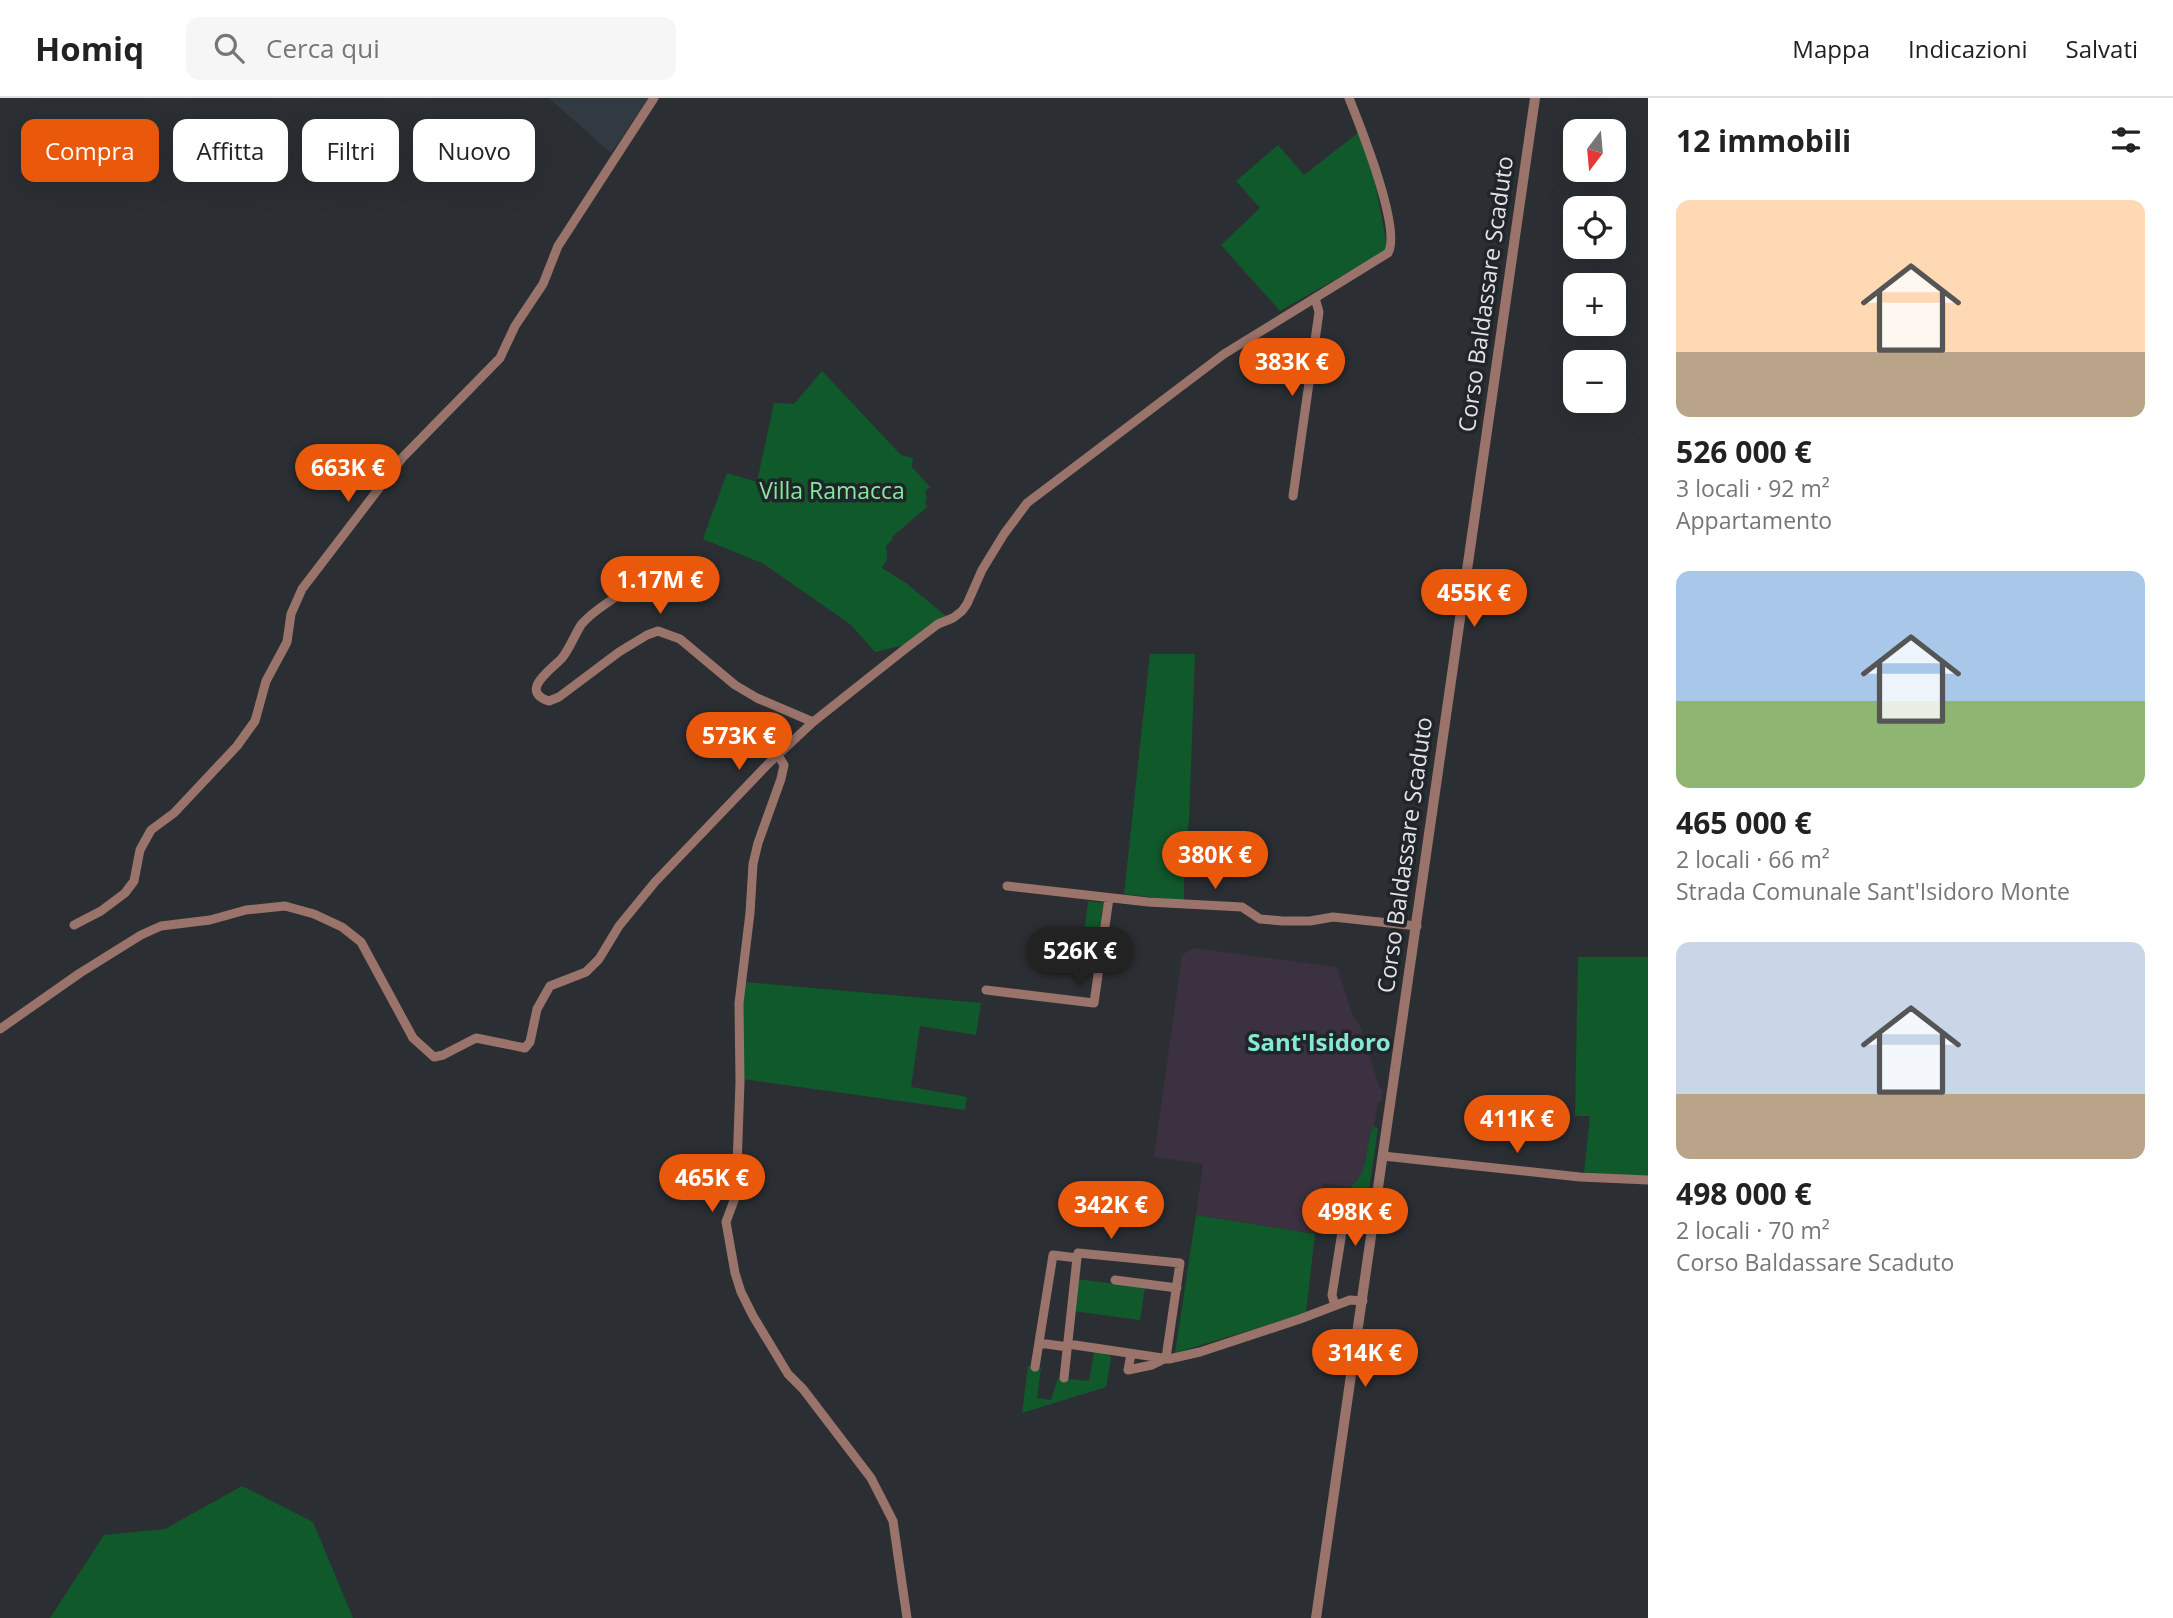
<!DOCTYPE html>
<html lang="it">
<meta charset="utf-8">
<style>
body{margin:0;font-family:"Open Sans",sans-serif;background:#f6f6f6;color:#222;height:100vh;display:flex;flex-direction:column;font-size:26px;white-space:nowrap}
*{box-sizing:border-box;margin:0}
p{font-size:23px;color:#767676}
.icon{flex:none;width:38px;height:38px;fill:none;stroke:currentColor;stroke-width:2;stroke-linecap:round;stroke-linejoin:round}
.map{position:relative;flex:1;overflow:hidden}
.side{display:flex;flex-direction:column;background:#fff;width:525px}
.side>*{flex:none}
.hud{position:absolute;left:21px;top:21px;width:665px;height:63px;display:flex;gap:14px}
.needle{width:46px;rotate:196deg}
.buttons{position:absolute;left:1563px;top:21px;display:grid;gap:14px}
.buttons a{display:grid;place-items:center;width:63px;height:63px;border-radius:14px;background:#fff;box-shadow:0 7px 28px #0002;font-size:35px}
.price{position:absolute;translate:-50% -60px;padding:0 16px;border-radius:24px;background:#ea580c;color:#fff;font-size:23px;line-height:46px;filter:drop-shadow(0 2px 4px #0008)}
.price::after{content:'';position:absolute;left:50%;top:42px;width:21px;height:16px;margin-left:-10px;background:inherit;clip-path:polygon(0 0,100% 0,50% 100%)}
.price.current{background:#222;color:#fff}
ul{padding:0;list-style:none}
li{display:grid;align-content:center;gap:14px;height:371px;padding:0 28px}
li span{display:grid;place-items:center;height:217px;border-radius:14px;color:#555}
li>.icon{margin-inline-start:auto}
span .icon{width:126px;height:126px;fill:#fffc;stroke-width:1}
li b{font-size:30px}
h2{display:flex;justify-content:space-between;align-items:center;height:84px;padding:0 28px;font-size:30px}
.tag{padding:0 24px;border-radius:14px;background:#fff;box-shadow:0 7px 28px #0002;font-size:24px;line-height:63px}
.tag.current{background:#ea580c;color:#fff}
header{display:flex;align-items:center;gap:42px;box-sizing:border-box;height:98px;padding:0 35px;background:#fff;border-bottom:2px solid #e0e0e0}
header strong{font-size:33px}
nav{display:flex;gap:38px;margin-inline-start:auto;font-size:24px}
.search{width:490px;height:63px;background:#f6f6f6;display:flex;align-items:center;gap:18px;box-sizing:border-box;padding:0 24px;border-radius:14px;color:#767676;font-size:26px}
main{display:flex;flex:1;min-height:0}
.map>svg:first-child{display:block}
</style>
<header>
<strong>Homiq</strong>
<div class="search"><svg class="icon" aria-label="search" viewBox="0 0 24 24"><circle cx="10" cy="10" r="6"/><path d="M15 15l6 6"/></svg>Cerca qui</div>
<nav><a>Mappa</a><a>Indicazioni</a><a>Salvati</a></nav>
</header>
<main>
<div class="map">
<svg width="1648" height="1520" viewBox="0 0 1648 1520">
<rect width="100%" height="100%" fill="#2b2f33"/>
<!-- industrial -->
<path fill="#3c3141" d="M1193,850L1337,869L1353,918L1360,928L1380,991H1383L1381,1004H1378L1374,1028L1378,1030L1369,1092L1323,1085L1315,1136L1196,1117L1203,1066L1154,1059L1182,857Z"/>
<!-- built -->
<path fill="#313942" d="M549,0H649L611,55Z"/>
<!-- green -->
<path fill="#10592a" d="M1358,35L1374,79L1387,148L1385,153L1280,213L1221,147L1260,110L1236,83L1278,47L1304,77Z
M822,273L901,357L913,360L912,369L930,389L925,393L927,400L925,406L928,408L892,439L893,441L886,448L887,461L882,470L906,485L946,518L908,546L875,554L851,527L764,466L703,441L727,375L757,384L774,305L794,306Z
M1150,556H1195L1189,722L1184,757V803L1124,796Z
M1088,803L1103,805L1098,846L1083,844Z
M1578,859H1648V1079L1584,1074L1590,1018H1575Z
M745,884L981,905L976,937L920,928L911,989L967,999L965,1012L742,981L740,927Z
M1373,1029L1378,1030L1369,1092L1350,1089C1370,1076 1364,1050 1373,1029Z
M1196,1117L1315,1136L1306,1215L1175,1255Z
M1077,1181L1145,1190L1140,1222L1073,1213Z
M1094,1254L1110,1257L1111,1260L1106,1289L1022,1315L1028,1268L1041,1270L1037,1300L1051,1302L1058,1280L1089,1283Z
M242,1388L313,1424L353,1520H50L104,1437L165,1431Z"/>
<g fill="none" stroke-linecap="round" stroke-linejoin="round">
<!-- minor -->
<path stroke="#9a736a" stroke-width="9" d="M1293,398L1319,214L1315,200
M624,493C610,504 592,513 581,527C574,538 570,550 562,560C552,571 518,593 549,603L559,599L619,554L647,537L658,533L680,541L735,587L757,600L813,624
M778,657L784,667L781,681L758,745L753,766L750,815L739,905L740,984L736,1097L726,1124L735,1175L741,1194L753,1218L788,1276L803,1291L871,1380L893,1423L907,1520
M1007,788L1148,804L1242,809L1260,821L1283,823H1310L1333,819L1417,828
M74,827L101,813L125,795L134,783L140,752L151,732L174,715L237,648L255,623L266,583L287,544L291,516L302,491L403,359L500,260L515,228L543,186L558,148L654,0
M986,892L1094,905L1109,800
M0,931L80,875L141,837L161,828L210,822L246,812L285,808L314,816L342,829L361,844L413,940L434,959L443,957L476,940L525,950L530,944L537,911L550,888L586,874L599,861L619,828L655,784L768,666L813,624L905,551L938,526L953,520L962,513L967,506L982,472L1004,436L1027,405L1224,256L1388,155C1402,131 1360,28 1349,0
M1383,1058L1580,1079L1648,1082
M1115,1182L1177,1190
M1335,1208L1332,1197L1348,1096L1378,1097
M1039,1245L1068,1249
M1068,1246L1169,1261L1200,1254L1300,1221L1350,1202L1363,1203
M1035,1269L1053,1157L1077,1160L1078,1155L1180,1165L1166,1260L1152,1267L1128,1272L1131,1256
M1064,1280L1077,1160"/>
<!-- tertiary -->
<path stroke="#9a736a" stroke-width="10" d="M1316,1520L1535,0"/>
</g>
<g text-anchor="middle" stroke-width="7" stroke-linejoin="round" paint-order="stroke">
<!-- street labels -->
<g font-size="23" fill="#e1e4e7" stroke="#212529">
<text transform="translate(1486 196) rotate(-82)" y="8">Corso Baldassare Scaduto</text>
<text transform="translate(1405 757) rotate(-82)" y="8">Corso Baldassare Scaduto</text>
</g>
<!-- park labels -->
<g font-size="23" fill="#85e99d" stroke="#212529">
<text x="832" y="401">Villa Ramacca</text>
</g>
<!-- neighbourhood labels -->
<g font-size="24" font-weight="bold" fill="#85e8d1" stroke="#212529">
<text x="1319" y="953">Sant'Isidoro</text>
</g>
</g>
</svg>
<div class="buttons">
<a><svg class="needle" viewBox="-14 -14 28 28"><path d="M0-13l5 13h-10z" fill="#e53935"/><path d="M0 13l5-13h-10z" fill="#767676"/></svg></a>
<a><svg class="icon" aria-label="locate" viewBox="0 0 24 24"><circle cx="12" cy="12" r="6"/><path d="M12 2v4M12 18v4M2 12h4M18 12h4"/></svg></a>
<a>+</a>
<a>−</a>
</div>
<b class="price" style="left:1292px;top:300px">383K €</b>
<b class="price" style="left:348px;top:406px">663K €</b>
<b class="price" style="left:660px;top:518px">1.17M €</b>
<b class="price" style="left:1474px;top:531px">455K €</b>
<b class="price" style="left:739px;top:674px">573K €</b>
<b class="price" style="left:1215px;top:793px">380K €</b>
<b class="price current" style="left:1080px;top:889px">526K €</b>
<b class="price" style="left:1517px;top:1057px">411K €</b>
<b class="price" style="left:712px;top:1116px">465K €</b>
<b class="price" style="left:1111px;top:1143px">342K €</b>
<b class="price" style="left:1355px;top:1150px">498K €</b>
<b class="price" style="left:1365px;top:1291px">314K €</b>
<div class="hud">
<a class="tag current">Compra</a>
<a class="tag">Affitta</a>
<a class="tag">Filtri</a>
<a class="tag">Nuovo</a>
</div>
</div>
<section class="side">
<h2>12 immobili<svg class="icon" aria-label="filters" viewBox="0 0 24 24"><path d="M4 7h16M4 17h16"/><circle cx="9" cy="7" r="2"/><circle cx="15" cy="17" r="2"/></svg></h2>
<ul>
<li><span style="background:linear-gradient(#ffd9b3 70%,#b9a48a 0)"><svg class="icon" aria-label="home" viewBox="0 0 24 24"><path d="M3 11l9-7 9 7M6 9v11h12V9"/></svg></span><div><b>526 000 €</b><p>3 locali · 92 m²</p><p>Appartamento</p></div></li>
<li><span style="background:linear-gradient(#a9c7e8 60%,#8fb573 0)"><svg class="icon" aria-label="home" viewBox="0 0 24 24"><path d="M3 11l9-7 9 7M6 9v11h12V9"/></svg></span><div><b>465 000 €</b><p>2 locali · 66 m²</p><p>Strada Comunale Sant'Isidoro Monte</p></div></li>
<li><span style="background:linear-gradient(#c9d6e8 70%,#b9a48a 0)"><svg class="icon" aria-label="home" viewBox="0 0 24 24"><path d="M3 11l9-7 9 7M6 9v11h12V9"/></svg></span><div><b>498 000 €</b><p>2 locali · 70 m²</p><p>Corso Baldassare Scaduto</p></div></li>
</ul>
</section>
</main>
